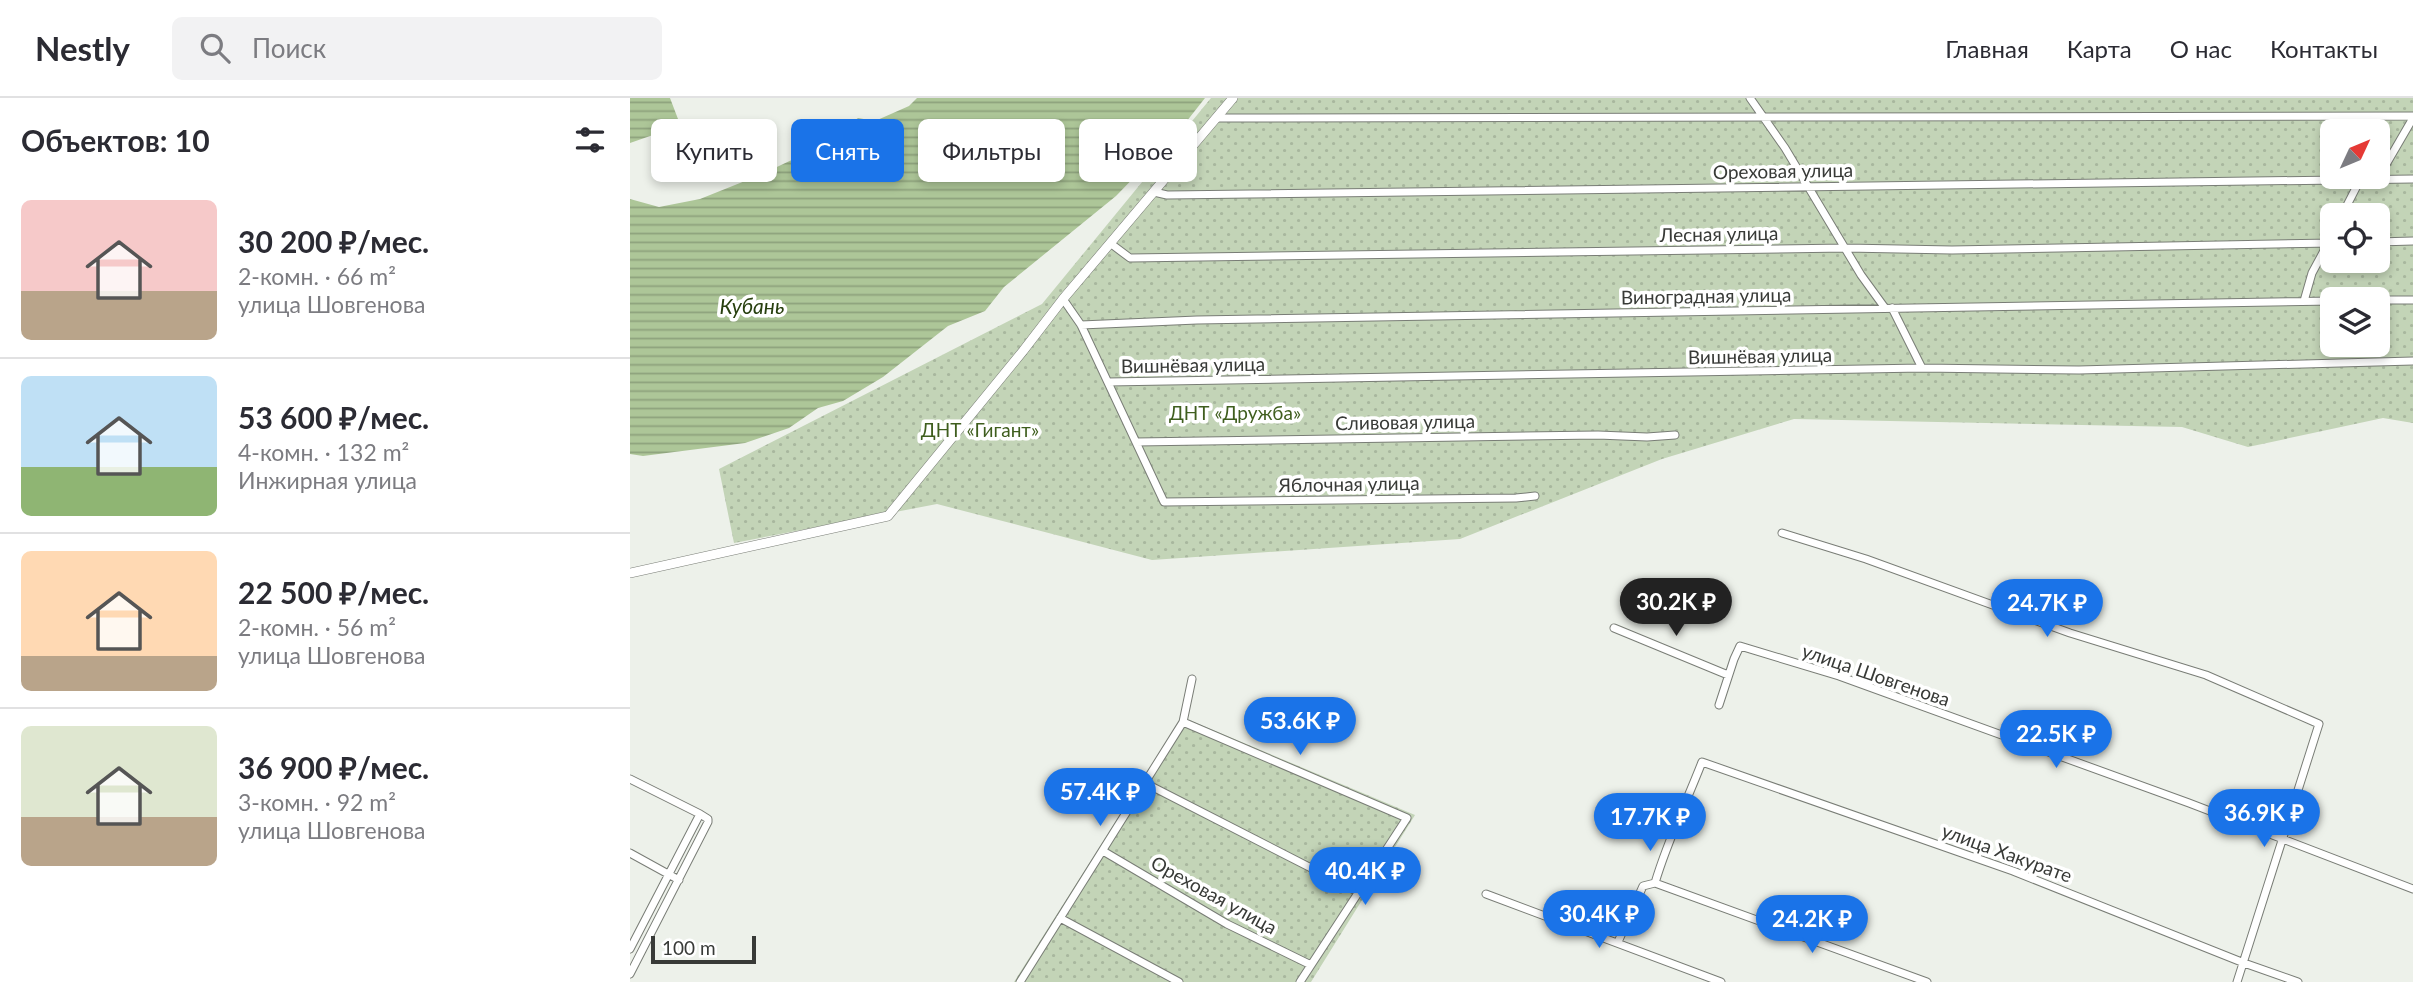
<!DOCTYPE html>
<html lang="ru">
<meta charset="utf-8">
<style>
body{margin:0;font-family:Lato,sans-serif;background:#f2f2f3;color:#2b2b33;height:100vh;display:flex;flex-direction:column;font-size:26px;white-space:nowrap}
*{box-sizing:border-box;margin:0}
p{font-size:23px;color:#7c7c81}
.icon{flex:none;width:38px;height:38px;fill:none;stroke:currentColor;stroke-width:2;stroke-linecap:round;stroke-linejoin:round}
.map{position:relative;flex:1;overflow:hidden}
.details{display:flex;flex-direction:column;background:#fff;width:630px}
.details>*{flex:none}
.banner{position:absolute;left:21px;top:21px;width:665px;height:63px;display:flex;gap:14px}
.needle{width:46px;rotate:46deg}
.fabs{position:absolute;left:1690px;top:21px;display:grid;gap:14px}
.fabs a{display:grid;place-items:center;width:70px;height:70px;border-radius:10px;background:#fff;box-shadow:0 4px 10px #0003;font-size:35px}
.scale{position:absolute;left:21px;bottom:18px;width:105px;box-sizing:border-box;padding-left:7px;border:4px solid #383a37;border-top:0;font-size:19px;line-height:24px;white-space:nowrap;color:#383a37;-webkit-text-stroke:5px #fff;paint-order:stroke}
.price{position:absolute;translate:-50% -60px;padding:0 16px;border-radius:24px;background:#1a73e8;color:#fff;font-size:23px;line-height:46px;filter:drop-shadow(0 2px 4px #0008)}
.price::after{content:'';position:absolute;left:50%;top:42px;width:21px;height:16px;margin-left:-10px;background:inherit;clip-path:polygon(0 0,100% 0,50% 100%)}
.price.active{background:#222;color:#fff}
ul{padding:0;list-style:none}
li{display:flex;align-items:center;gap:21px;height:175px;padding:0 21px}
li+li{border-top:2px solid #e1e1e2}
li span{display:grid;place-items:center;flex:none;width:196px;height:140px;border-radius:10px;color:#555}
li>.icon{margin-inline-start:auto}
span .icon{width:84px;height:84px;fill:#fffc;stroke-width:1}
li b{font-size:30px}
h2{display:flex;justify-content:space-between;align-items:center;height:84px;padding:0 21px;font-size:30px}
.tag{padding:0 24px;border-radius:10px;background:#fff;box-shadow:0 4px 10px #0003;font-size:24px;line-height:63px}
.tag.active{background:#1a73e8;color:#fff}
header{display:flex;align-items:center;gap:42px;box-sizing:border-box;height:98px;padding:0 35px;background:#fff;border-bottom:2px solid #e1e1e2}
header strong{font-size:33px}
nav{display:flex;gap:38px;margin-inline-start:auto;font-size:24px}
.search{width:490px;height:63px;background:#f2f2f3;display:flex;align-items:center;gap:18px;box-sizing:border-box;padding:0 24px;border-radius:10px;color:#7c7c81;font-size:26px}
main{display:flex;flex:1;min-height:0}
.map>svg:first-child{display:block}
</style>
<header>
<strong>Nestly</strong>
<div class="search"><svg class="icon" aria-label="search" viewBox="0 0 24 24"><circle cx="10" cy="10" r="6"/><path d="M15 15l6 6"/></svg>Поиск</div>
<nav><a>Главная</a><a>Карта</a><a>О нас</a><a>Контакты</a></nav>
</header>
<main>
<section class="details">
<h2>Объектов: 10<svg class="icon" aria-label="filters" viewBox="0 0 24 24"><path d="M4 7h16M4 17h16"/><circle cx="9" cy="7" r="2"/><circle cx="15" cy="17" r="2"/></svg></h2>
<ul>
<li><span style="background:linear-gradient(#f6c9c9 65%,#b9a48a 0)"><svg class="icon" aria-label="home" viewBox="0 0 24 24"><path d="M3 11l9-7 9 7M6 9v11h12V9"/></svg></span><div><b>30 200 ₽/мес.</b><p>2-комн. · 66 m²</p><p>улица Шовгенова</p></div></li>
<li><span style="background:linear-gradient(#bfe0f5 65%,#8fb573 0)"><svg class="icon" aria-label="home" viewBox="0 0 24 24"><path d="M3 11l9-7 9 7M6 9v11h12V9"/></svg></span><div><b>53 600 ₽/мес.</b><p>4-комн. · 132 m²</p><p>Инжирная улица</p></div></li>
<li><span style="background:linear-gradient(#ffd9b3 75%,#b9a48a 0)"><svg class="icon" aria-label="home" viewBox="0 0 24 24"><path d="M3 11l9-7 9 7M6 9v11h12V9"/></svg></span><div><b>22 500 ₽/мес.</b><p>2-комн. · 56 m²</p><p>улица Шовгенова</p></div></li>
<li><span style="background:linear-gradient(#dfe7d0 65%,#b9a48a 0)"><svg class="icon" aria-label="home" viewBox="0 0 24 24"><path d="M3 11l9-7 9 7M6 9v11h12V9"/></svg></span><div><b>36 900 ₽/мес.</b><p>3-комн. · 92 m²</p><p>улица Шовгенова</p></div></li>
</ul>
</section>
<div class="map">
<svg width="1783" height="884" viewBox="0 0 1783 884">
<defs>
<pattern id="park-dots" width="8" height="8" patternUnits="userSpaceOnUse" patternTransform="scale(1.75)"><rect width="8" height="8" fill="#c3d4b7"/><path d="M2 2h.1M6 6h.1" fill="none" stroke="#a8b79e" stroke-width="1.8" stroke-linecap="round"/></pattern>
<pattern id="water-rules" width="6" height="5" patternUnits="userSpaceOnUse" patternTransform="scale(1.75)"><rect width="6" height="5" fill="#adc698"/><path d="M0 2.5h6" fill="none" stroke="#8ea27d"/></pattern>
</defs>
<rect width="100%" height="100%" fill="#edf1ea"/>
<!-- park -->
<path fill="url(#park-dots)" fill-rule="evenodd" d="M581,0H1783V325L1753,320L1618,349L1552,329L1164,321L1032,361L830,441L522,462L307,406L104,445L89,371L412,206ZM1703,33H1748V79H1703ZM1703,117H1748V163H1703ZM1703,201H1748V247H1703Z
M552,619L785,717L681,884H384Z"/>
<!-- water -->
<path fill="url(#water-rules)" d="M0,0H40L48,21L46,29L0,45Z
M287,0H575L549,33L486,98L374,189L355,213L318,228L253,279L213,303L188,310L159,330L115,345L13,358L0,356V101L29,109L70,101L130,77L185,51L228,20L245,23L279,8Z"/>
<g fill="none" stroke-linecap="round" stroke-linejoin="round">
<!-- minor casing -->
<g stroke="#797d76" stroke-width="9">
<path id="minor" d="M1120,0L1155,50L1231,177L1255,210
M588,20L1783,18
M1747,82L1783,20
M524,94L537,97L1783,81
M1712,117L1730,82
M1748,144L1783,143
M480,145L500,160L1216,150L1322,152L1703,145
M433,201L451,227L534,404L886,400L905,398
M1748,202H1783
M1674,203L1682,175L1703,136
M1262,210L1292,270
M451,227L567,222L1703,203
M478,284L1292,270L1449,272L1783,263
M506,344L968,337L1017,339L1045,337
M1152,435L1236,461L1440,535L1576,577L1689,626L1607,884
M984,530L1098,577
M1089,607L1104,561L1110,548L1209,578L1559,705L1783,791
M553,624L777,720L670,884
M0,681L70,716L78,721V724L0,876
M515,685L728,794
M473,753L597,826L681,867
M0,755L49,782
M856,796L1091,884
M430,820L549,884
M988,844L1013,788L1025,785
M0,851L70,716
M390,884L553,624L562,581
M1297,884L1025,785C1037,744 1056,705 1072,664L1383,773L1614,865L1668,884"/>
</g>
<!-- tertiary casing -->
<g stroke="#797d76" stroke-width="10">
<path id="tertiary" d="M0,475L258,418L393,253L433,201L603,0"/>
</g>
<!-- minor -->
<use href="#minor" stroke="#fff" stroke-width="7"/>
<!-- tertiary -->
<use href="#tertiary" stroke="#fff" stroke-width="9"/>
</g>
<g text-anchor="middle" stroke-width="7" stroke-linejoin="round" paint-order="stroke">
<!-- street labels -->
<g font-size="19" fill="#383a37" stroke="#fff">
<text transform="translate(1153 73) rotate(-1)" y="7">Ореховая улица</text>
<text transform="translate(1089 136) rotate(-1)" y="7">Лесная улица</text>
<text transform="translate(1076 198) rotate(-1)" y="7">Виноградная улица</text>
<text transform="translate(1130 258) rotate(-1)" y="7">Вишнёвая улица</text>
<text transform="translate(563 267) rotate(-1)" y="7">Вишнёвая улица</text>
<text transform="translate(775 324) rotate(-1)" y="7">Сливовая улица</text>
<text transform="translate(719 386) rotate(-1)" y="7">Яблочная улица</text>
<text transform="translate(1246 577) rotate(19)" y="7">улица Шовгенова</text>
<text transform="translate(1377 755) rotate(20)" y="7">улица Хакурате</text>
<text transform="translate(584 797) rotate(29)" y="7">Ореховая улица</text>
</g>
<!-- park labels -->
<g font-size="19" fill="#3f5e1e" stroke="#fff">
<text x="605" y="322">ДНТ «Дружба»</text>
<text x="350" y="339">ДНТ «Гигант»</text>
</g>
<!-- water labels -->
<g font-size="21" font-style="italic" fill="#28400f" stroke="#fff">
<text x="122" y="216">Кубань</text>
</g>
</g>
</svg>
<div class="fabs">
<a><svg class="needle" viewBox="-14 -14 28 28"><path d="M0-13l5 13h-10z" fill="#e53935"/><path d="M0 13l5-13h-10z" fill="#7c7c81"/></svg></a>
<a><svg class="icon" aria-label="locate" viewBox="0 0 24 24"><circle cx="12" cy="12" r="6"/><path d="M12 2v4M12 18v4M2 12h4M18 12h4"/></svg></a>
<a><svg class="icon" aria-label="layers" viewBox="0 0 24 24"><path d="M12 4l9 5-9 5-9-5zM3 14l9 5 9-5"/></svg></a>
</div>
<div class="scale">100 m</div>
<b class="price active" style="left:1046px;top:540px">30.2K ₽</b>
<b class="price" style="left:1417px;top:541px">24.7K ₽</b>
<b class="price" style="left:670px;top:659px">53.6K ₽</b>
<b class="price" style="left:1426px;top:672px">22.5K ₽</b>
<b class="price" style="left:470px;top:730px">57.4K ₽</b>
<b class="price" style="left:1634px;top:751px">36.9K ₽</b>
<b class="price" style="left:1020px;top:755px">17.7K ₽</b>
<b class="price" style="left:735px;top:809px">40.4K ₽</b>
<b class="price" style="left:969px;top:852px">30.4K ₽</b>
<b class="price" style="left:1182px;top:857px">24.2K ₽</b>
<div class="banner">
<a class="tag">Купить</a>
<a class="tag active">Снять</a>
<a class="tag">Фильтры</a>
<a class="tag">Новое</a>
</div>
</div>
</main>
